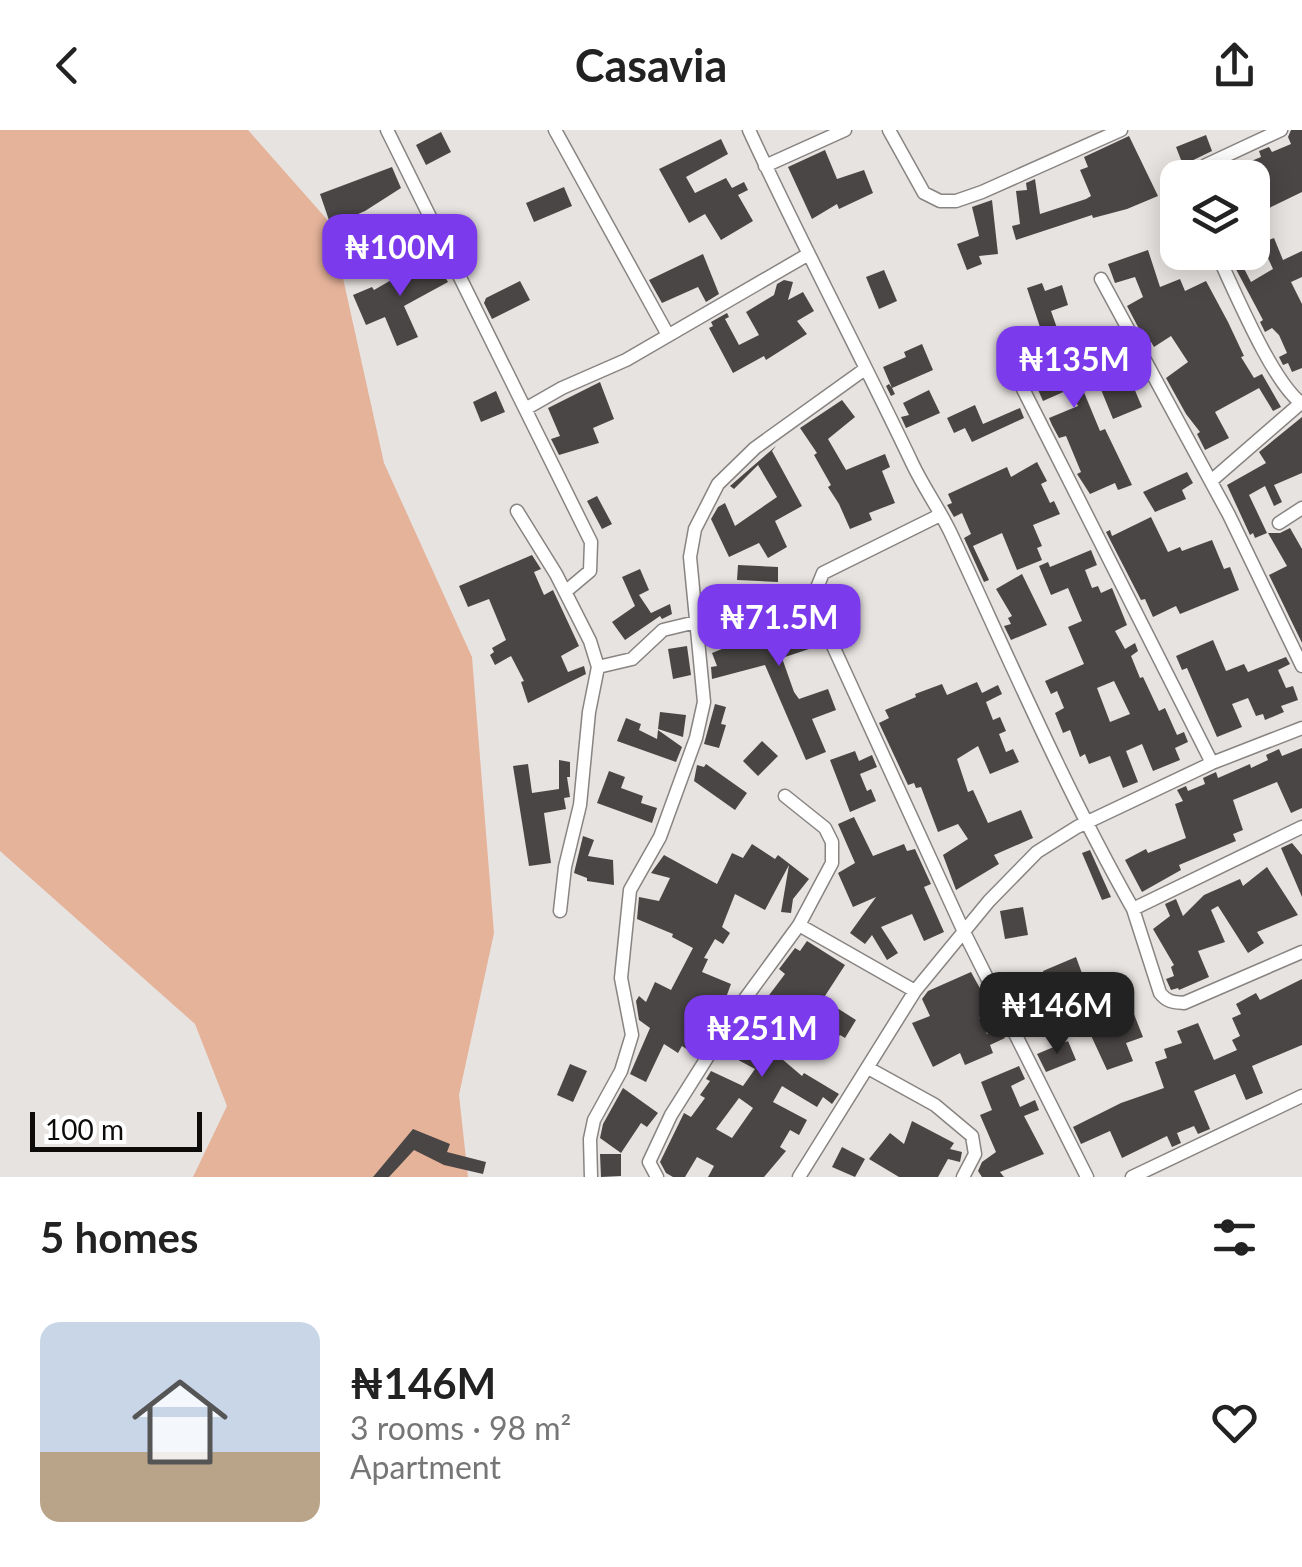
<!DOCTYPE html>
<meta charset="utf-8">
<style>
body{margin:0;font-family:Lato,sans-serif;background:#f6f6f6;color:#222;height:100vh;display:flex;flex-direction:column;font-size:38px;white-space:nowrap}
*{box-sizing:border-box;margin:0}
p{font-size:32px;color:#767676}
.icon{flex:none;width:55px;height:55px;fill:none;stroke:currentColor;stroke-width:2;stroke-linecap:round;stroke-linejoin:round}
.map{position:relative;height:1047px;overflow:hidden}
.drawer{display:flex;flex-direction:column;background:#fff;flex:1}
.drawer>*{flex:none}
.tools{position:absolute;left:1160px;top:30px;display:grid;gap:20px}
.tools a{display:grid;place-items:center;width:110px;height:110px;border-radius:20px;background:#fff;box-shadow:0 5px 25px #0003;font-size:50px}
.scale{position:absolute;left:30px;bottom:25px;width:172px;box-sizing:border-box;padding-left:10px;border:5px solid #0d0c0b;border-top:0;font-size:28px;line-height:35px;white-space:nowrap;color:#0d0c0b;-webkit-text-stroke:8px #fff;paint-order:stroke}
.price{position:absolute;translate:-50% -85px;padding:0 22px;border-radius:20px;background:#7c3aed;color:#fff;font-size:32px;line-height:65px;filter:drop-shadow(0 2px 5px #0008)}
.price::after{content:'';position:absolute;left:50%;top:60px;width:30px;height:22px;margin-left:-15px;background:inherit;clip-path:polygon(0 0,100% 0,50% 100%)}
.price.active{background:#222;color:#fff}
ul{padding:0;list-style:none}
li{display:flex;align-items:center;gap:30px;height:250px;padding:0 40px}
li+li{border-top:2px solid #e0e0e0}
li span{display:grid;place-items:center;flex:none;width:280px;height:200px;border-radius:20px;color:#555}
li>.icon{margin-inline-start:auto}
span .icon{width:120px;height:120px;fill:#fffc;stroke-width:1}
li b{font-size:42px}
h2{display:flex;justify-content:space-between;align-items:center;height:120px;padding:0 40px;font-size:42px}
header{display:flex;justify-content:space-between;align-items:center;height:130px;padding:0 40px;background:#fff;font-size:45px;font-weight:700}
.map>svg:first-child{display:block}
</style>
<header><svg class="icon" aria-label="back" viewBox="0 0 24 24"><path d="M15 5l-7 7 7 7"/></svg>Casavia<svg class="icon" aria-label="share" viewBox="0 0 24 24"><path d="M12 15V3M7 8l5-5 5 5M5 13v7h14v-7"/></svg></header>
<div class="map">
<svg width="1302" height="1047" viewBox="0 0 1302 1047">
<rect width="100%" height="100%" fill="#e7e3e1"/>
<!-- grass -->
<path fill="#e5b39a" d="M0,0H248L331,94L384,333L472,527L494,803L459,965L468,1047H193L227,976L195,894L0,721Z"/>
<!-- building -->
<path fill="#4a4645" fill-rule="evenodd" d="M1291,0H1302V62L1261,82L1256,69L1252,70V48H1235L1232,39L1261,27L1259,21L1269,17L1272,22L1291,14L1288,7Z
M441,2L451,22L426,35L416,15Z
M1206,5L1212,21L1183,35L1176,17Z
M1129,6L1158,66L1127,79L1093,88L1092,85L1016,110L1012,96L1020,94L1016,61L1027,60L1026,53L1035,49L1040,84L1086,69L1091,66L1080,40L1088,37L1084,27Z
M721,9L728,24L686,47L695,63L726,48L732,58L744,52L748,60L738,65L753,91L721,110L705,84L689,93L659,39Z
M825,20L837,49L864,40L873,63L839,79L837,74L812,89L788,37Z
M392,37L401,58L365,81L331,96L320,64Z
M564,57L572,76L534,92L526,73Z
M992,70L998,124L979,126L982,134L967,140L957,114L979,106L972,77Z
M1274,108L1283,130L1302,121V147L1291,152L1302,174V238L1292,242L1288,233L1283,235L1279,227L1287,223L1279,205L1272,198L1265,202L1260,192L1263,190L1230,128L1238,127L1251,152L1273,139L1261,113Z
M1148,120L1160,157L1180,149L1185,161L1206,151L1228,192L1244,226L1241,227L1254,248L1262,244L1281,277L1273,281L1259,258L1215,282L1229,308L1205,320L1197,304L1200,302L1186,284L1166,248L1188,232L1171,206L1154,217L1151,212L1147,214L1127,176L1143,167L1135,147L1115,153L1108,134Z
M703,124L719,164L706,172L698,157L662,173L649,150Z
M433,126L448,152L404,176L418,207L397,216L385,187L366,195L353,165L372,157L374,160Z
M884,140L897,171L879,179L866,147Z
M784,150L793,152L788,170L803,162L814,181L797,191L807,204L766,230L764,226L733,243L709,198L713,196L711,192L727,183L729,187L725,189L739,215L759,205L746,182L774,165L777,154Z
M520,151L530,170L492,189L484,173L486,168Z
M1042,153L1045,161L1062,155L1068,175L1051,181L1057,198L1042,203L1027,158Z
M1077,196L1087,225L1071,231L1100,301L1105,299L1132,355L1118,360L1115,353L1090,364L1077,344L1081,342L1066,306L1059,308L1052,295L1049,288L1078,276L1070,259L1043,271L1028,237L1017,243L1012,236L1028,227L1023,208L1040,204L1048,222L1065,215L1061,202Z
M922,214L933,240L892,258L895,264L891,266L886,256L889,254L892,258L883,237L906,227L904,222Z
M1116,226L1119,234L1123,232L1142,277L1113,289L1091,235Z
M600,252L614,289L593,298L599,313L559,325L551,309L560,306L548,278Z
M929,260L940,283L906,298L901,287L909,285L903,273Z
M496,261L505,282L481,292L473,272Z
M842,270L855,287L828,309L846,340L885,324L890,337L882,341L895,373L869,383L872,390L850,399L839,374L828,357L831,355L814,325L817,323L800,298Z
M975,275L983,294L1020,278L1024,288L972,312L965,298L954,303L947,288Z
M1302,287V343L1274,355L1282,372L1274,376L1265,356L1249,365L1267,403L1255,408L1253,403L1250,405L1227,355L1266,333L1259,322Z
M776,316L772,321L802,376L775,391L787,417L768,428L759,413L729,427L711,389L718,377L725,373L735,396L777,367L758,335L734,359L730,356Z
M1037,332L1047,351L1041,354L1050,373L1054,371L1060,384L1033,395L1042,416L1037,418L1042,430L1017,440L1002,403L973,416L989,450L984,452L964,408L971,404L962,383L954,387L947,375L952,373L948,364L1007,337L1011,347Z
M1187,342L1193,353L1182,360L1186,369L1155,382L1143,362Z
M597,366L612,394L602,399L587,371Z
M1151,387L1168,422L1180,417L1182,421L1212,410L1224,439L1230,437L1239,460L1180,484L1176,476L1153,487L1145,469L1141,470L1106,402L1110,400L1112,406Z
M1290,398L1302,419V513L1269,445L1287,436L1268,403H1280Z
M1091,420L1097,435L1085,440L1092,458L1098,456L1101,463L1112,458L1127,495L1115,501L1125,519L1135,513L1138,521L1131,526L1140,548L1143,547L1159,581L1165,578L1177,605L1184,602L1188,612L1175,618L1180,630L1153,641L1142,614L1126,621L1138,652L1123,658L1110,626L1089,634L1085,624L1080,627L1070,600L1063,603L1055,583L1064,578L1057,561L1051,564L1045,551L1084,534L1068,497L1082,491L1068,458L1051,465L1039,436L1048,432L1050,437ZM1114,551L1130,584L1110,592L1097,558Z
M532,425L541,439L534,442L544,465L553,460L579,516L561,526L568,542L584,536L586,544L528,573L521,552L524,551L511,526L495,535L490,525L494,522L492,518L506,510L489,469L468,477L459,456Z
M738,435L778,437V452L737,450Z
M640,439L649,460L639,465L651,483L670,474L672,484L662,489L660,486L625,510L612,492L635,476L622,447Z
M1022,444L1047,495L1011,510L1004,496L1011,494L1008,488L1012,486L996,459Z
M782,472L784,479L802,472L808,487L798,491L804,509L814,505L818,516L782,528L794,562L799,569L828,559L836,580L812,589L826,622L806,630L765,535L712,549L711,537L717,536L712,523L722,519L718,506L737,501L740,513L768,502L760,479Z
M1213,510L1226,541L1244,534L1248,542L1286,527L1290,534L1278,540L1286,558L1293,556L1298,570L1281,576L1284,582L1265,590L1263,584L1256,586L1248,568L1232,574L1242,597L1217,607L1187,538L1182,540L1176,526Z
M687,516L691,545L673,549L668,519Z
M977,552L982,563L998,555L1002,564L986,572L993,590L1000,587L1006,601L999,604L1006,622L1013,619L1019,632L990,644L978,616L957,629L968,662L973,660L988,693L1021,680L1033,708L994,725L999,734L956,760L943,725L968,709L958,694L938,702L921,657L916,658L914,653L908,655L879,593L889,588L885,580L916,567L915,564L942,554L947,565Z
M715,574L726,577L721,594L726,595L719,618L704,614Z
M660,582L686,585L683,607L658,599Z
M626,588L641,594L639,600L657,609L658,600L682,617L676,632L617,611Z
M762,611L778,626L758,646L743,631Z
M1302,618V678L1291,683L1277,652L1233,670L1243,700L1233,704L1236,711L1179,735L1181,740L1142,762L1125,730L1146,719L1148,723L1186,708L1175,674L1183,671L1177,660L1186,656L1188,661L1205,654L1203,648L1216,642L1218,648L1250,634L1251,638L1268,630L1266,625L1279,619L1282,626Z
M855,621L859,631L872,625L877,637L860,644L867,661L871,659L876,671L850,682L830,630Z
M559,630L570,632V647H567L570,667L564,668L566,679L544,683L551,733L529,736L513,636L528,634L532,663L559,659Z
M706,634L747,663L735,680L694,651L697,635L704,637Z
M609,641L625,647L621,658L643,666L641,673L657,678L652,693L597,673Z
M854,687L873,726L904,714L907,721L915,719L931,754L924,757L944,802L924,811L912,784L881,797L898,823L887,830L872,805L865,814L850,803L876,767L853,777L838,743L855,733L838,694Z
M583,706L594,710L588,726L613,730L614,755L587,751V748L574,743Z
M1292,713L1302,725V767L1281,718Z
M752,714L775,729L778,725L809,749L793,769L791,783L781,782L789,735L765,780L735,764L722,797L730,803L723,814L715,809L704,828L708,829L702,842L731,854L724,873L719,871L694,924L682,916L678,923L664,914L646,952L630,944L650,898L639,890L636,871L639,866L646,872L655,852L671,860L693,818L672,807L673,804L637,789L639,767L659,771L670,748L651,743L664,725L717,754L732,723L743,728Z
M1090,720L1111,767L1102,770L1082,723Z
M1267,737L1298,785L1257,802L1264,813L1248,823L1218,776L1211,780L1225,812L1198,821L1209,847L1179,860L1178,858L1171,860L1166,849L1174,846L1171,837L1174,835L1153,799L1170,786L1165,774L1176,769L1183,786L1204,765L1240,749L1243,756Z
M1023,777L1028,805L1005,809L1000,781Z
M807,811L845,835L823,869L856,890L845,908L840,905L836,910L808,891L782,929L802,946L804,943L839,964L832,974L823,967L817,977L782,956L773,972L807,990L799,1005L790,1000L780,1017L786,1021L764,1047H708L714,1036L697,1027L685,1047H673L666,1043L660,1032L684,983L691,987L705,968L700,965L710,951L706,949L711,941L743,956L755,939L729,925L735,914L731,909L738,897L749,911L770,922L782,905L754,885L785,844L779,839L795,818L800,821ZM739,968L753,978L732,1008L716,999Z
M1076,827L1087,857L1068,864L1082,896L1066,902L1062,894L1035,905L1024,876L1015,882L1004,858L1009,856L1010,859L1044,845L1043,841Z
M971,842L993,882L979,887L987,904L1001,898L1005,908L990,915L993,923L965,935L960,923L933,937L912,893L930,886L922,869L928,861Z
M1302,849V915L1252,936L1263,963L1246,970L1235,944L1194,961L1210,999L1198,1004L1194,996L1177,1003L1181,1013L1172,1017L1167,1006L1122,1028L1110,1001L1081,1014L1073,997L1121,973L1164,958L1155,932L1167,928L1164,919L1182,913L1177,901L1198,893L1214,930L1237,920L1232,910L1240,906L1232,888L1241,884L1236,874L1256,863L1260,870Z
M1119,858L1122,866L1126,864L1143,907L1126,913L1133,931L1107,940L1088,899L1106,892L1097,866Z
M1068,911L1076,930L1046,942L1037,924Z
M570,934L587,941L573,972L557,965Z
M1019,936L1025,949L1011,956L1020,977L1035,970L1039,980L1024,986L1044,1024L1000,1042L1004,1047H982L978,1041L982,1032L996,1022L980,985L992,980L981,952Z
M623,958L658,983L647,997L641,993L621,1023L600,1008L603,994Z
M912,991L954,1013L950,1019L962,1022L960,1032L948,1029L938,1047H899L869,1029L890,1003L904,1014Z
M413,999L450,1014L447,1022L486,1032L483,1044L444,1035L414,1020L389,1047H373Z
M842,1017L865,1029L855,1047L832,1037Z
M600,1024H621V1046L601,1047Z"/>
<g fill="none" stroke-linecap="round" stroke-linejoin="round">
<!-- street casing -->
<g stroke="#888482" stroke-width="15">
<path id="street" d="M387,0L591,412L590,441L565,462
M555,0L668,205
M749,0C801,113 860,223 913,335C925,360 942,383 953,408C1011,533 1065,659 1133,779
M889,0L924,63L940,71H956L982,62L1121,0
M765,36L845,0
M1190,48L1206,35L1281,0
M1216,122C1234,159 1271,250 1301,273
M1101,149L1229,385L1302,536
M1023,259L1212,633
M527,278L562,258L626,230L807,125
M1211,351L1302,272
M517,381L556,444L590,511L598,537L589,582L580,675L565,737L560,781
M940,385L823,443L814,465L817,481L964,802L1087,1047
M1279,393L1302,378
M598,537L632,529L663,500L696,492
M1302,697L1133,779L1160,863C1167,872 1173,872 1184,873L1302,822
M799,795L915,861
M868,938L935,975L972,1006L975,1024L963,1047
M591,1047L590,1009L594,990L621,941L632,905L621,848L630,760L660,707L696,608L704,572L690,427L695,399L718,354L755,318L865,239
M657,1047L649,1032L671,985L739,877L799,795L832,733V712L825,698L785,666
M799,1047L915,861L989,771L1037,722L1077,697L1212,633L1302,598
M1132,1047L1302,966"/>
</g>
<!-- street -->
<use href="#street" stroke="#fff" stroke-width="12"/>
</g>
</svg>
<div class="tools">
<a><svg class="icon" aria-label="layers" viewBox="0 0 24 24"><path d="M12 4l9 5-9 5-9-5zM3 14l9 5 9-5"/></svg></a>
</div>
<div class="scale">100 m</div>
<b class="price" style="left:400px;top:169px">₦100M</b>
<b class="price" style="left:1074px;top:281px">₦135M</b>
<b class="price" style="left:779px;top:539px">₦71.5M</b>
<b class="price active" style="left:1057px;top:927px">₦146M</b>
<b class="price" style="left:762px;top:950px">₦251M</b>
</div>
<section class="drawer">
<h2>5 homes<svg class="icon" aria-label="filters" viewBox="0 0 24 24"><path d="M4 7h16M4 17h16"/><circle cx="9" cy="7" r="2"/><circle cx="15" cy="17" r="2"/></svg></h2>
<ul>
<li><span style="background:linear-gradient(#c9d6e8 65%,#b9a48a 0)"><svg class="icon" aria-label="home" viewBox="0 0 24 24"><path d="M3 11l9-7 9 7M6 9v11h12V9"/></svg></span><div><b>₦146M</b><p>3 rooms · 98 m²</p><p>Apartment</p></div><svg class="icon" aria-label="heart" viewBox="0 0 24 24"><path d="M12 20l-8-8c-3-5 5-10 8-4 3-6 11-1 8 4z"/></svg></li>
</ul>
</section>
